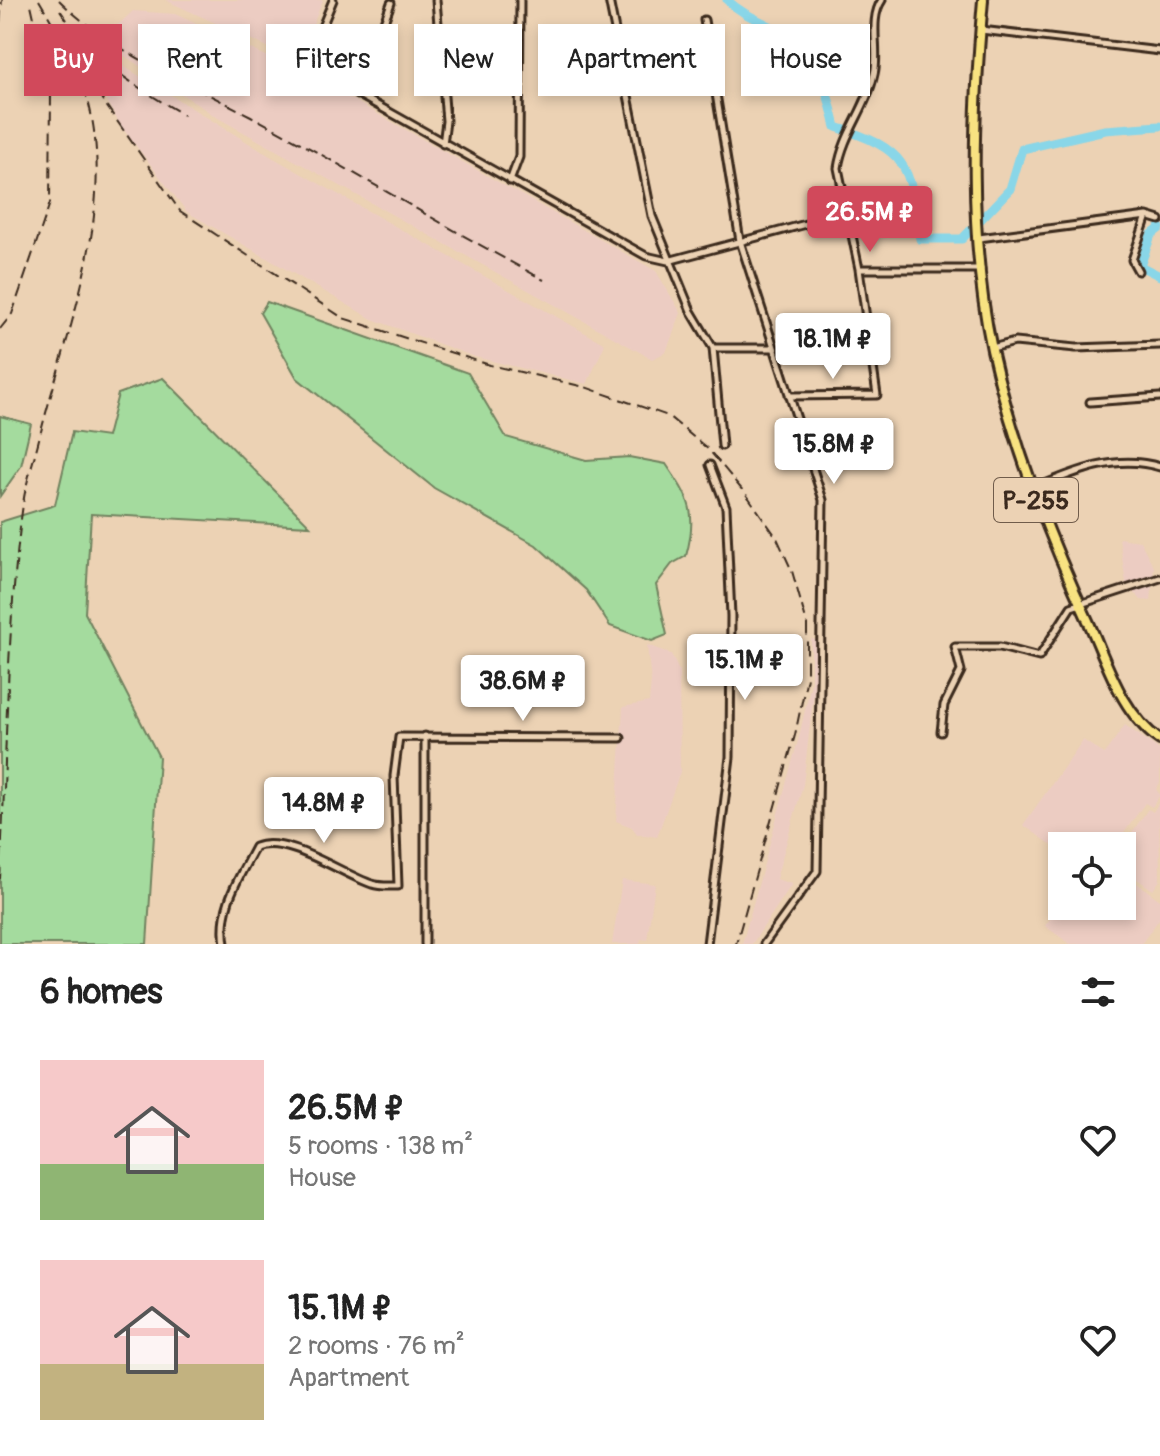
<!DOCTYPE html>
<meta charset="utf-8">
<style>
body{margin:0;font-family:Pangolin,sans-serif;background:#f2f2f2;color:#222;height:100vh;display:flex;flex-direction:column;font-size:30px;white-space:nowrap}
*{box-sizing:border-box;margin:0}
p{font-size:26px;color:#767676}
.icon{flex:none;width:44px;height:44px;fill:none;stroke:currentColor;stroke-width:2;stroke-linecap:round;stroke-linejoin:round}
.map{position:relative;height:944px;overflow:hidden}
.side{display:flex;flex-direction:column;background:#fff;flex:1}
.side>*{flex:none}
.top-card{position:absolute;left:24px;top:24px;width:1112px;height:72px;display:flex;gap:16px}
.tools{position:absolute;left:1048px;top:832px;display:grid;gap:16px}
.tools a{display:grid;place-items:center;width:88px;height:88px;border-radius:0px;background:#fff;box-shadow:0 4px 12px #0003;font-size:40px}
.price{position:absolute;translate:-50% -68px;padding:0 18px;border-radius:8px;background:#fff;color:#222;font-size:26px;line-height:52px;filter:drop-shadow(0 2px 4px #0008)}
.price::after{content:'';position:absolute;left:50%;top:48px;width:24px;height:18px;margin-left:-12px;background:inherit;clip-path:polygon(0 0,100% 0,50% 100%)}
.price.current{background:#d1495b;color:#fff}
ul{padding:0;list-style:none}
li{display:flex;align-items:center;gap:24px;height:200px;padding:0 40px}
li span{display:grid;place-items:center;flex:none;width:224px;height:160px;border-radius:0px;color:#555}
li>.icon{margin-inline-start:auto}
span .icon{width:96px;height:96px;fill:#fffc;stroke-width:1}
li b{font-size:34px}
h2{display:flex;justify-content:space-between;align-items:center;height:96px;padding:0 40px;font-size:34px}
.chip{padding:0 28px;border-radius:0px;background:#fff;box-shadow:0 4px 12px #0003;font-size:28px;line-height:72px}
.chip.current{background:#d1495b;color:#fff}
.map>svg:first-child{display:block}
</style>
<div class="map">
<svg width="1160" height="944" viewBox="0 0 1160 944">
<rect width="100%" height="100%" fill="#ecd2b4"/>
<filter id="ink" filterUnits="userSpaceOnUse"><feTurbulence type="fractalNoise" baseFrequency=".0125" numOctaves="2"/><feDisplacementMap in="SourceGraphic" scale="16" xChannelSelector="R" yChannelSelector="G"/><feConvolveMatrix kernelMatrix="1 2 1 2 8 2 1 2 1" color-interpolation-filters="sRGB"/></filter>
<g filter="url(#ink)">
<!-- built -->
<path fill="#ecccc2" d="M165,0H323L298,61Z
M133,11L175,14L316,79L656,271L681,313L666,352L652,359L218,118L111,47L109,33Z
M97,50L270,156L605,344L587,384L475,357L372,319L187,212L123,129L86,68Z
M1119,538L1140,541L1154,567L1151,601L1141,600L1126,583Z
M811,639L817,640L815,683L803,785L776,879L792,884L752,944H742L799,737L811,683Z
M647,645L671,654L679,671L680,772L657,837L637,834L632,827L616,821L623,707L649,702L651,682Z
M1125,725L1160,750V783L1156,789L1160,795L1152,807L1145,803L1115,846H1062V852L1023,825L1083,740L1104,754Z
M1159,802L1160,880L1153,890L1122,869V847L1148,809L1153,812Z
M1122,872L1160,900V918L1141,944H1070L1045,926L1062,902V906H1122Z
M622,880L655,884L647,940L641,939L640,944H612Z"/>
<!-- green -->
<path fill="#a4db9e" stroke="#70825e" stroke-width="2" d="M267,302L468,373L506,437L586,460L629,457L666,464C690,499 698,513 686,556L672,564L656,585L667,635L652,641L610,626L586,590L536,545L434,488L297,378L260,313Z
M163,378L310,526L91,514L85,613L159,757L147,944H0V522L55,505L72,432L107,437L118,394Z
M0,416L31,424L21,466L0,496Z"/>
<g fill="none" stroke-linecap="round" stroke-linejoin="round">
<!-- river -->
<path stroke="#89d6e8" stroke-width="9" d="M727,0C745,17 766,22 786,35C820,57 827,91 836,127C910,150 910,167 920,239H962L1010,189L1022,149L1105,130L1160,126
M1160,228L1151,235L1140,266L1160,276"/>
<!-- minor casing -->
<g stroke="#3b2a1e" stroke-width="11">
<path id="minor" d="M333,0L308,61L311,68L646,256L668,261L847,213
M436,0L446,121L443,144
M609,0L652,216L691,311L713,348L722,446
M882,0C868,20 880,51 874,74C867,108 843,134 838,168L859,269H981
M704,20L740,241L823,500L817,871L764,944
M981,30L1160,51
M357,95L391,3
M510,181L519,157L520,0
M1147,216L1160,220
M979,238L1147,216L1132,260L1138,271
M713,348H773
M992,348L1015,342L1076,348L1160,345
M789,396L877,395L859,269
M1090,402L1160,397
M1033,489C1073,472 1116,453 1160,467
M941,732L944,705L961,671L955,647H1000L1039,657L1071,607L1160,578
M425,736V944
M225,944C219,907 238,880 255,847C287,834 341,874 372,884C380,887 390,886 398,886L394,776L399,737L621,738
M707,944L730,757L731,616L726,507L710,465"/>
</g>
<!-- primary casing -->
<g stroke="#3b2a1e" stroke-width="14">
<path id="primary" d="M983,0C973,114 968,237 992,350C1013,445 1048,535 1089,623C1107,663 1122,714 1160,740"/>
</g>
<!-- minor -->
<use href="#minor" stroke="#ecd2b4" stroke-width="5"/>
<!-- primary -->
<use href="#primary" stroke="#f8e281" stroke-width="8"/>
<!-- rail -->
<path stroke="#3b2a1e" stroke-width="2" stroke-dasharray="12 6" stroke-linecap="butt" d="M39,0L73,58L180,211L343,318L490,365L585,387L668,416L709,450L749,498L777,538L792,571L807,624V677L795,735L736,944
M59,0C112,53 186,82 251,116C350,169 445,227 544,280
M60,10C96,63 130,83 184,115
M0,23L2,0
M0,329L12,314L50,203L51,93L30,0
M0,879C7,754 6,628 23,504C26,482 34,460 39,439C68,325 124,195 81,78"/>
</g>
</g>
<g text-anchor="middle" stroke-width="6" stroke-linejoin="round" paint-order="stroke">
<!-- shield labels -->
<rect fill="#ecd2b4" stroke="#705c4b" stroke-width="2" x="994" y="478" width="84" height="44" rx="6"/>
<g font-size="26" font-weight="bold" fill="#3b2a1e">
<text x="1036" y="509">Р-255</text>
</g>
</g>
</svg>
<div class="tools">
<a><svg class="icon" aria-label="locate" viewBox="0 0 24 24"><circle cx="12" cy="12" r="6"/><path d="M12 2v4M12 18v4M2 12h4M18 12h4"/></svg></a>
</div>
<b class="price current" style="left:870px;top:254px">26.5M ₽</b>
<b class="price" style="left:833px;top:381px">18.1M ₽</b>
<b class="price" style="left:834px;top:486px">15.8M ₽</b>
<b class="price" style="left:745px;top:702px">15.1M ₽</b>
<b class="price" style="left:523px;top:723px">38.6M ₽</b>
<b class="price" style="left:324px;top:845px">14.8M ₽</b>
<div class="top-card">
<a class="chip current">Buy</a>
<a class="chip">Rent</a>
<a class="chip">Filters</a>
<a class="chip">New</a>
<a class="chip">Apartment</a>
<a class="chip">House</a>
</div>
</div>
<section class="side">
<h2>6 homes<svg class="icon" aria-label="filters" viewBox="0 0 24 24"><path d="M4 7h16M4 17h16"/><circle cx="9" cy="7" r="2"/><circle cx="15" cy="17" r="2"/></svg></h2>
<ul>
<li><span style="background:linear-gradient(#f6c9c9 65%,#8fb573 0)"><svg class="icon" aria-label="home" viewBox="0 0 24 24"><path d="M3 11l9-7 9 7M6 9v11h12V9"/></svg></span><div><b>26.5M ₽</b><p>5 rooms · 138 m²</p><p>House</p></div><svg class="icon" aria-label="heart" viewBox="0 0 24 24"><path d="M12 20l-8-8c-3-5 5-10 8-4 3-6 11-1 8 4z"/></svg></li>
<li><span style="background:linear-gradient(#f6c9c9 65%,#c2b280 0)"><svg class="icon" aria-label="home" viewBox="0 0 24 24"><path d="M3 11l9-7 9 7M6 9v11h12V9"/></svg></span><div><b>15.1M ₽</b><p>2 rooms · 76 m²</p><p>Apartment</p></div><svg class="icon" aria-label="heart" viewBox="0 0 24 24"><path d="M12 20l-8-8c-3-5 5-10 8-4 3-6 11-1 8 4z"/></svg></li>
</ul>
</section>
